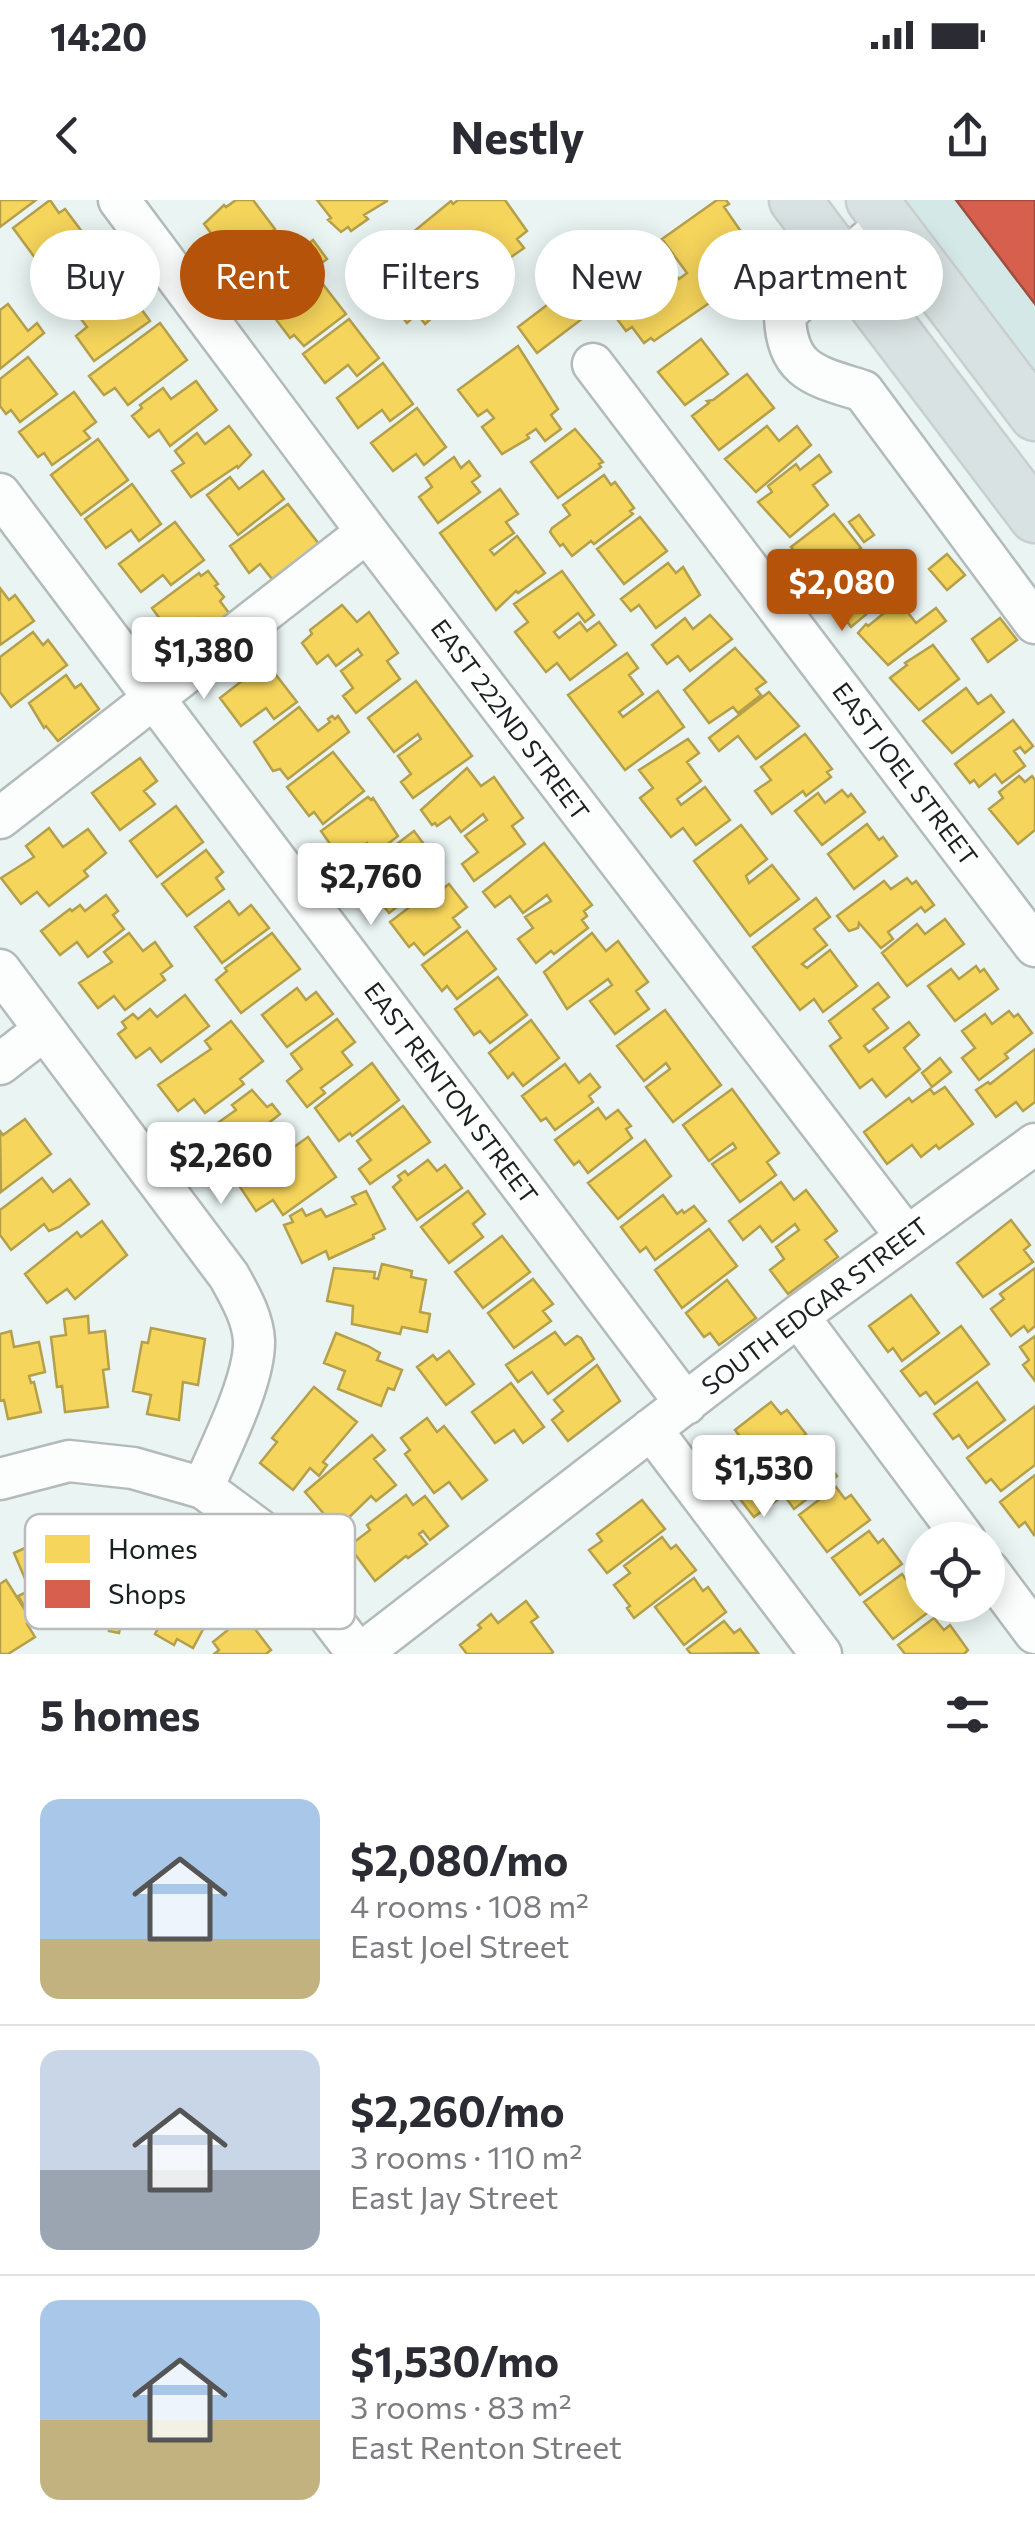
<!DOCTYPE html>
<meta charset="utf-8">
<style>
body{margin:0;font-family:Commissioner,sans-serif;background:#f7f7f7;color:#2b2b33;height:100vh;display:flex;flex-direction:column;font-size:38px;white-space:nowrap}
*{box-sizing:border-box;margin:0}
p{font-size:32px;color:#7c7c81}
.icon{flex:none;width:55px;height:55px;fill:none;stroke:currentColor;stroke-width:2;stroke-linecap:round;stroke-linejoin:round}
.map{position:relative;height:1454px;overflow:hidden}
.panel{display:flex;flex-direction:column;background:#fff;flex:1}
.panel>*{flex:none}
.hud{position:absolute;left:30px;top:30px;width:975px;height:90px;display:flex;gap:20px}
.controls{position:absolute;left:905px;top:1322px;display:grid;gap:20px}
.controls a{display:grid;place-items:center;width:100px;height:100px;border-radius:50%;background:#fff;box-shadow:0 5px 25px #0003;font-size:50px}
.price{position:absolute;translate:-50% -85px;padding:0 22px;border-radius:10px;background:#fff;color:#222;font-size:32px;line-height:65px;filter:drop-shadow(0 2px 5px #0008)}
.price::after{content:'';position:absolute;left:50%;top:60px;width:30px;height:22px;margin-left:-15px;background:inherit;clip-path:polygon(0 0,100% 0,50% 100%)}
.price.selected{background:#b45309;color:#fff}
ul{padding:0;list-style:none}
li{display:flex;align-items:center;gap:30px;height:250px;padding:0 40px}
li+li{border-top:2px solid #e1e1e2}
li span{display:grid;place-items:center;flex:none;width:280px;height:200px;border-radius:20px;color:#555}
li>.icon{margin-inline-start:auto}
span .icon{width:120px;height:120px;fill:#fffc;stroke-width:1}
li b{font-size:42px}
h2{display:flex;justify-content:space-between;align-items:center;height:120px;padding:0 40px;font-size:42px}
.chip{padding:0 35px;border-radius:45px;background:#fff;box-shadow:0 5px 25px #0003;font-size:35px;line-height:90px}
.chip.selected{background:#b45309;color:#fff}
.status{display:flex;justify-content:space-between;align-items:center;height:70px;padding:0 50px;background:#fff;direction:ltr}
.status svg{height:28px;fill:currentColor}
header{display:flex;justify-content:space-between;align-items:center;height:130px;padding:0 40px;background:#fff;font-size:45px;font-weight:700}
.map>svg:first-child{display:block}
</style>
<div class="status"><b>14:20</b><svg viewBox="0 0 49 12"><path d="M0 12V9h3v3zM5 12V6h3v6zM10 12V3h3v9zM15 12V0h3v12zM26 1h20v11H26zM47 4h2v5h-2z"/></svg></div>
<header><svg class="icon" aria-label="back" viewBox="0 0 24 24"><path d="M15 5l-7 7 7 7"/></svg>Nestly<svg class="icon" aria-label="share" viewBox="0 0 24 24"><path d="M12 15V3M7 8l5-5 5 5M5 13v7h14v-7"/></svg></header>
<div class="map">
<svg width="1035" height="1454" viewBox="0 0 1035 1454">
<rect width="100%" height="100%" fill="#e9f4f3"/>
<!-- built -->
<path fill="#d4e9e7" d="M903,0H1035V175Z"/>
<!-- homes -->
<path fill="#f6d55c" stroke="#b49f4a" stroke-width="2.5" d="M0,0H36L0,27Z
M50,0L59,13L65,9L83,33L41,66L13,28Z
M236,0H253L275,29L238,57L228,44L223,49L204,24L224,5L226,7Z
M317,0H387V1L364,15L368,19L351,31L348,27L341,32L328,20L331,18Z
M458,0H505L527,31L517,39L524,48L477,81L457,56L466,49L459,40L439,56L445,64L450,61L469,86L425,124L417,114L407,123L391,103L396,99L374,73L376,71L371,65L379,58L377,55L392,43L395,47L451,1L453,4Z
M717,0H726L729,4L724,7L760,59L718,97L654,141L651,138L644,143L632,127L626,131L592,85L652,43L679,79L687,73L662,39Z
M280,35L294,54L313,40L327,59L271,101L261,88L256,92L237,67Z
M82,44L91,56L97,52L116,77L74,109L46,72Z
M315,74L346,114L304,146L294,135L290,138L268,109Z
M576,83L595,109L537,153L518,127Z
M116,87L125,99L131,95L150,121L94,161L76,136L87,127L78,115Z
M8,104L28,131L37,123L44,133L0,169V110Z
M349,119L379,158L357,176L348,165L325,183L303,154Z
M160,123L187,160L128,205L115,188L104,195L89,176Z
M701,139L728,174L685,205L658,172Z
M518,146L558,209L551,215L561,229L545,241L536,229L527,235L529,238L502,254L482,227L494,218L487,210L478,216L458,190Z
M28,157L57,194L20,222L11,210L6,214L0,206V179Z
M383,163L413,204L390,221L382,210L358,228L337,198Z
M747,174L774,208L719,250L692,216L709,203L707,201L713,200Z
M196,181L217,210L170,246L159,230L149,237L132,216L142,208L140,205L163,188L171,199Z
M74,192L96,222L84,231L90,238L52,265L44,253L38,257L19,232Z
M417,208L446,247L424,265L416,254L393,271L371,243Z
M229,226L251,255L238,268L237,266L191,297L172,271L184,263L175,251L197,233L205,244Z
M767,226L779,241L797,226L811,245L756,292L725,259Z
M575,229L603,262L599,264L601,267L558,298L531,262Z
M98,239L128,280L81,315L51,275Z
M819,255L831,272L813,285L828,305L790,337L758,302L772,292L768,286L796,264L800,270Z
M454,257L461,268L469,261L480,276L472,282L480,292L438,323L419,297L432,287L426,278Z
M263,271L284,299L238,335L207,295L230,277L239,289Z
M604,275L611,285L615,282L634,308L630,311L633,314L594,344L591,341L572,356L563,344L560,346L550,332L552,328L570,315L563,305Z
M132,284L161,324L139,341L131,330L106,348L85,319Z
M500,289L518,314L506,322L514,333L490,350L494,355L517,336L545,373L518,393L516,391L496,410L440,333Z
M288,304L319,344L272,379L260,364L249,373L230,346Z
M834,314L861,348L838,366L831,356L814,369L809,363L806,365L791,347Z
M859,315L874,335L864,342L849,322Z
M640,317L667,351L624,384L597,349Z
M175,322L204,360L171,385L163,375L141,392L119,364Z
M947,354L965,375L947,390L929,369Z
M867,357L893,392L851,427L824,390Z
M668,363L676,373L683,367L700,395L656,428L639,405L631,411L621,399Z
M208,371L218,384L215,386L224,397L220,401L229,413L207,430L198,418L173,437L152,408L199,373L201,376Z
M562,371L594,415L585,422L578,413L554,432L559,438L580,422L587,431L599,422L616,445L570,480L557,463L546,472L515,432L528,422L514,404Z
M0,388L9,400L15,395L34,421L0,445Z
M899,401L916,423L936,408L946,421L888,465L858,433L866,424L868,426Z
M342,405L357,422L369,412L398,453L387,461L400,479L356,513L343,496L353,488L341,471L362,455L358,449L336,466L328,455L317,464L302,443L312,434L310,430Z
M710,415L732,439L690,471L678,456L667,464L652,445L685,418L693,429Z
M1000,418L1017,440L988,462L972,439Z
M33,432L43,445L48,440L67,465L11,507L0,492V457Z
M933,445L959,479L919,510L890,478L907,465L905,463Z
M735,448L766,482L756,489L761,495L738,513L733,507L709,523L684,490Z
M627,453L638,468L629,475L643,494L619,512L623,517L658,491L684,527L625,570L568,495Z
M266,462L297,502L274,519L266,508L241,526L220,498Z
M66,475L75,488L81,484L99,509L58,541L46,526L44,528L29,503Z
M416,481L472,556L413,598L401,582L411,574L398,556L421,539L418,534L394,552L368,518Z
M966,488L978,504L991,495L1004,512L952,553L923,521Z
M769,492L799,526L756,559L738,536L719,551L709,538Z
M299,507L318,531L330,522L328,519L332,516L335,519L338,516L349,532L288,579L280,569L273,571L254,542Z
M1013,520L1033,546L1025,553L1020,547L1014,551L1025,566L1002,583L995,574L979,587L974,580L970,583L955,564Z
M805,534L832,569L827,572L831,577L806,596L803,591L772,614L755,591L771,580L761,567Z
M688,539L699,553L687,562L701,581L677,599L681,605L705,587L730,620L696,645L683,628L671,637L640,598L653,588L639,570Z
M333,552L364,591L323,624L314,612L309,616L287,587Z
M140,558L157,581L144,591L155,604L120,630L92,593Z
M467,568L481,586L494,577L523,618L512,626L525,644L474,681L462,664L478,652L465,636L487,620L483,614L461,632L450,617L437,626L435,623L432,625L421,610Z
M1019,576L1025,582L1032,576L1035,580V630L1018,644L989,609L1003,598L999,592Z
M842,590L848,597L851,594L865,612L822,645L795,611L818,593L825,603Z
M368,597L371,600L373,598L398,636L375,654L367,643L342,661L321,631Z
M176,606L203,642L157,677L130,641Z
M867,624L879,640L883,637L897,656L854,689L828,654Z
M741,625L767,659L746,676L749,683L772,665L799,699L750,736L694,661Z
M49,628L63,647L88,629L106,653L84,671L88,676L49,706L37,692L21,704L1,678L34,657L26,646Z
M414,631L429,651L416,661L431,681L389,713L380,701L376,704L355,676L365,668L363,666L369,665Z
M544,643L592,705L584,711L587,716L582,720L588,728L554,754L551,751L536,763L518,739L533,728L525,717L551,701L547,695L523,713L510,696L495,707L483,692Z
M206,650L223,672L216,678L224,689L187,716L162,684Z
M907,678L912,684L916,681L934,705L925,712L921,707L888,732L893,739L881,748L859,723L858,728L849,731L837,716L884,681L891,689Z
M449,684L467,707L453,718L460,727L424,755L414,743L409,747L390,722L432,690L436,694Z
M106,695L118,711L113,715L124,729L88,757L77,742L60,755L41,731L70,709L72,711L80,705L85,711Z
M816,698L830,717L814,729L827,745L802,764L807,768L830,750L857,786L823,812L814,799L800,810L753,747Z
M229,701L239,715L251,705L269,728L222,763L195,727Z
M945,719L964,744L907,786L882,753L917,724L925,734Z
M467,731L496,769L457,799L447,786L442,791L422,765Z
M129,733L143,751L155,742L172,766L161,774L165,780L125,810L114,796L98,808L79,783L112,762L104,752Z
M272,733L300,769L241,813L216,780L227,771L225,768Z
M592,733L606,751L618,741L648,782L636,791L649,809L615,834L590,801L612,785L608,779L567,809L544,772Z
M976,766L980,772L984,769L998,789L955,821L928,786L951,769L959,779Z
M498,777L527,815L490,843L480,831L474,835L455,809Z
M878,783L889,797L873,809L888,828L864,846L869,852L909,822L919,835L904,848L920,869L886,897L872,879L860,888L830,846L841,838L829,821Z
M297,788L306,800L316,792L333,814L287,847L262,815Z
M185,795L209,826L161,862L150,848L136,858L118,834L126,828L122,822L133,814L138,819L150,809L157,817Z
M665,810L721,885L673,922L646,887L670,869L666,863L644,881L617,846Z
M1009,811L1014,817L1018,814L1032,833L1005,854L1008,858L979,880L962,858L975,848L962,831L985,814L992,824Z
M337,819L355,842L342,852L352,865L321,888L325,893L307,907L287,881L302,869L291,854Z
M531,820L559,858L523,886L513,873L508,878L489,853Z
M231,821L263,861L240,879L244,884L205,913L194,899L178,911L158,885L211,849L205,841Z
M1035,849V902L1023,911L1016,902L996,917L976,890L988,882L990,884Z
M940,858L951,872L932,887L922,873Z
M372,863L399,900L352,936L350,933L339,941L315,908Z
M565,864L579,883L590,874L600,887L589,896L593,902L555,930L546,918L541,921L522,896Z
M945,887L973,924L939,949L936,945L921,957L912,945L887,964L864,932L909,898L912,902L930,889L934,894Z
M732,889L779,953L767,962L776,975L740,1002L712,964L736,948L733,943L709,961L683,925Z
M252,890L267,907L272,904L280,914L270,922L282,937L243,966L232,952L215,965L195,939L236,910L232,905Z
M403,906L430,942L370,984L359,969L371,960L357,941Z
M598,908L606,919L618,910L631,926L626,929L632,938L588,973L579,961L574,965L555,940Z
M25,919L51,954L1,992L0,931L3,935Z
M308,937L336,977L283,1015L273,1000L256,1011L238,984L272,964L266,955L289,940L294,947Z
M645,940L671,976L618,1019L588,983Z
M428,960L437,971L445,965L462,988L417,1020L393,987L401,980L398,976L405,971L408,975Z
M42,978L53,992L70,979L89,1004L59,1027L49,1031L44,1024L11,1050L0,1035V1010Z
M781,982L794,1000L806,990L837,1031L825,1040L838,1057L788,1094L770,1070L784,1059L776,1047L799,1030L795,1024L772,1042L760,1026L743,1040L729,1021Z
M366,991L385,1029L373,1035L374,1038L329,1059L326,1051L302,1063L284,1025L293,1022L290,1016L302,1009L306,1016L321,1009L326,1017L356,1004L352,997Z
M468,991L485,1014L473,1024L483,1037L449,1063L421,1027Z
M663,995L677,1014L682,1010L684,1013L694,1006L706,1021L655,1060L646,1047L640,1052L621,1027Z
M1011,1020L1030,1045L1024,1050L1033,1062L983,1097L957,1063Z
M102,1021L127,1055L75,1099L67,1089L47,1103L25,1074L77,1032L81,1037Z
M709,1029L737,1066L682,1108L655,1070Z
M502,1036L530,1072L483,1108L455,1072Z
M382,1064L412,1071L411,1077L426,1080L420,1112L430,1114L427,1132L402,1127L400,1134L352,1124L353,1106L327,1101L334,1068L375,1072L374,1078L378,1079Z
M1035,1068V1126L1028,1132L1024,1126L1011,1136L991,1109L1004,1099L1000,1094Z
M533,1079L553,1104L543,1111L551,1121L514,1148L488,1113Z
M727,1080L756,1118L719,1145L710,1133L704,1137L686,1113Z
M911,1095L939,1133L902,1161L893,1148L888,1152L869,1126Z
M88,1116L89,1133L105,1131L109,1169L103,1170L108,1207L65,1212L62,1186L57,1187L51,1137L66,1135L64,1119Z
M961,1126L989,1164L935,1204L926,1192L920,1196L901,1171Z
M151,1128L205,1139L198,1185L183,1182L179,1220L147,1214L151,1195L133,1191L142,1142L148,1143Z
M11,1131L14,1147L39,1142L45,1172L29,1176L31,1183L34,1182L41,1212L8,1219L4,1200L0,1201V1134Z
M555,1132L565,1145L577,1136L581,1138L594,1159L548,1194L532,1172L518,1182L506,1165Z
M336,1133L368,1146L380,1153L377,1160L402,1170L394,1190L388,1188L381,1206L338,1189L345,1171L324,1163Z
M1035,1136V1181L1023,1165L1029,1160L1020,1147Z
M449,1151L474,1184L446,1205L417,1167L433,1155L437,1160Z
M597,1165L620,1201L568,1241L552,1220L563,1211L554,1200Z
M977,1182L1005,1220L968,1248L959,1235L953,1239L934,1214Z
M511,1183L544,1227L523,1243L514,1230L495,1243L472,1212Z
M314,1187L357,1222L323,1262L327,1265L319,1276L310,1268L293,1290L260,1263L277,1242L272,1238Z
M771,1202L781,1214L787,1210L806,1234L763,1267L735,1230Z
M1035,1206V1265L1001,1291L991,1279L986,1283L967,1258Z
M427,1218L437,1232L444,1226L487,1280L462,1299L449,1282L434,1293L405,1254L410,1250L401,1238Z
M372,1235L385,1250L374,1259L396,1285L376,1301L371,1296L337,1329L305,1292Z
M803,1243L812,1255L818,1251L837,1276L794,1309L784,1295L754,1317L736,1294Z
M1035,1275V1334L1034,1335L1025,1322L1019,1327L1000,1302Z
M836,1287L845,1299L851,1295L870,1320L827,1352L799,1315Z
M406,1295L413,1305L425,1296L448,1326L430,1340L423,1331L419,1334L427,1344L408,1358L406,1356L375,1381L349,1346L370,1330L367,1325Z
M642,1300L665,1329L607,1373L589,1350L602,1341L597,1334Z
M869,1331L878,1343L883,1339L902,1364L860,1395L832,1358Z
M108,1337L137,1344L133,1360L152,1364L138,1423L122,1419L119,1433L109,1431L112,1417L100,1414L104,1397L90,1394L94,1376L98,1378Z
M662,1337L671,1349L676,1345L696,1370L634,1418L627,1408L630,1406L614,1385L630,1373L624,1366Z
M43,1340L52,1359L67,1352L87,1398L81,1400L87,1414L61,1426L54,1412L33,1421L18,1396L33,1389L30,1379L26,1381L14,1353Z
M179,1364L209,1379L199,1398L215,1407L193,1448L177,1439L174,1445L155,1434L167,1412L160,1409L167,1396L164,1394Z
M902,1374L911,1387L917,1382L922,1390V1405L935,1407L893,1439L864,1402Z
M694,1378L703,1391L708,1387L726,1412L684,1445L655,1407Z
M6,1380L32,1421L27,1424L35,1437L8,1454H0V1384Z
M526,1401L538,1417L531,1422L553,1452L551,1454H467L460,1445L481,1428L478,1425L491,1414L498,1423Z
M245,1416L271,1450L266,1454H214L219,1450L213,1442Z
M934,1418L944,1430L950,1425L968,1450L964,1454H905L898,1445Z
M724,1421L734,1433L740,1429L758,1453L691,1454L687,1449Z"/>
<!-- shops -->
<path fill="#d6604d" stroke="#9e4d40" stroke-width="2.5" d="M956,0H1035V104Z"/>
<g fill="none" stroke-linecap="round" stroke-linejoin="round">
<!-- minor casing -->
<g stroke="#b3baba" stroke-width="45">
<path id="minor" d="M119,0L367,332L906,1036
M889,23L825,76L785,115C786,172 816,176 863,191L1035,423
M593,164L1035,746
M0,294L686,1204
M0,618L367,332
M0,770L229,1076C240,1096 253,1118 254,1141C255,1181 219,1250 203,1288
M0,864L44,830
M798,1116L965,1340
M651,1229L821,1454
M0,1279L69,1261L133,1268L203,1288L268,1336L358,1454
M988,1370L1035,1433
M360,1454L798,1116L1035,944"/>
</g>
<!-- major casing -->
<g stroke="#c9cfcf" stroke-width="55">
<path id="major" d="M795,0L1035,317
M872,0L1035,215"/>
</g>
<!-- minor -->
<use href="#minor" stroke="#fcfdfd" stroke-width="40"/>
<!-- major -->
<use href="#major" stroke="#d9e2e2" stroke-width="50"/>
</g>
<g text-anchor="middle" stroke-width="10" stroke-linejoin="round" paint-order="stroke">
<!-- street labels -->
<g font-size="25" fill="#1a2121" stroke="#fff">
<text transform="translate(510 520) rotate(53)" y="9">EAST 222ND STREET</text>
<text transform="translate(905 574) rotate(53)" y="9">EAST JOEL STREET</text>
<text transform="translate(451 893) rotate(53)" y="9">EAST RENTON STREET</text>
<text transform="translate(815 1106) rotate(-37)" y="9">SOUTH EDGAR STREET</text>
</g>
</g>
<!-- legend -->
<rect x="25" y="1314" width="330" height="115" rx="15" fill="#fff" stroke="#babcbc" stroke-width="2.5"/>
<rect x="45" y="1335" width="45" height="28" fill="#f6d55c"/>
<rect x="45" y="1380" width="45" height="28" fill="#d6604d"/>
<g font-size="28" fill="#1a2121">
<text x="108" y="1359">Homes</text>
<text x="108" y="1404">Shops</text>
</g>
</svg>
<div class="controls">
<a><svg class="icon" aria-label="locate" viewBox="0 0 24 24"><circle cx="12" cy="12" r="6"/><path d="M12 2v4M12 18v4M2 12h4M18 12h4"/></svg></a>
</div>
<b class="price selected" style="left:842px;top:434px">$2,080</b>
<b class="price" style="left:204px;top:502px">$1,380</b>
<b class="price" style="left:371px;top:728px">$2,760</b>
<b class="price" style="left:221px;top:1007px">$2,260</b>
<b class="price" style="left:764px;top:1320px">$1,530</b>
<div class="hud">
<a class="chip">Buy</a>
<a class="chip selected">Rent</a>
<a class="chip">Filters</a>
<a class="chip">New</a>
<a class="chip">Apartment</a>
</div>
</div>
<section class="panel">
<h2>5 homes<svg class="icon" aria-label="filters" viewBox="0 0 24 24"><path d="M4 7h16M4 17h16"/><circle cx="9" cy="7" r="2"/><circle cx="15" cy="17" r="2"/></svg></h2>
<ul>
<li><span style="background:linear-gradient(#a9c7e8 70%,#c2b280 0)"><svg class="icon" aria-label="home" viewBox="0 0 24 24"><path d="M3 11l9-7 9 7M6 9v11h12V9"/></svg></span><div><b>$2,080/mo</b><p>4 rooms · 108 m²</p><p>East Joel Street</p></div></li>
<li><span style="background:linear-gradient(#c9d6e8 60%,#9aa5b1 0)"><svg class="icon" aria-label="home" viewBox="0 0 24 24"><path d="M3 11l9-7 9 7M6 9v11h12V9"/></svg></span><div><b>$2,260/mo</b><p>3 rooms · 110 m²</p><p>East Jay Street</p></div></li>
<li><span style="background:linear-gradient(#a9c7e8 60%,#c2b280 0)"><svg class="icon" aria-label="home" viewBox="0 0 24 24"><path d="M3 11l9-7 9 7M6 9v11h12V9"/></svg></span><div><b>$1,530/mo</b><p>3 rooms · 83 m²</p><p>East Renton Street</p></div></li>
</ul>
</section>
